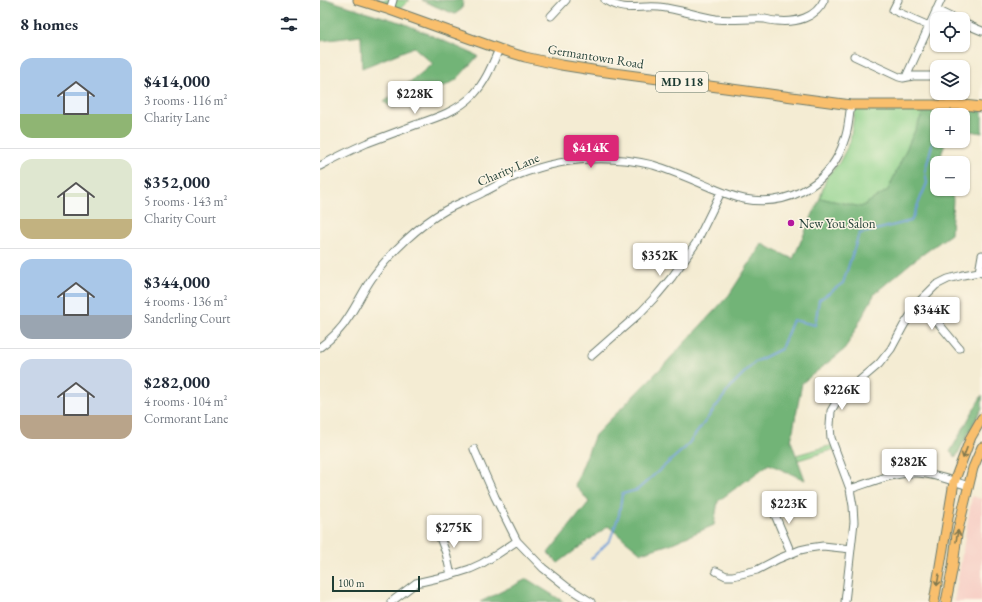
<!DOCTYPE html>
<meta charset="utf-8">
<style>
body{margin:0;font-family:"EB Garamond",serif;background:#f2f2f3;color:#1f2937;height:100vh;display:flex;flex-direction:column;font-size:15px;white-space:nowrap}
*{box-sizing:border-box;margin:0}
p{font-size:13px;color:#747a83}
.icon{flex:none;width:22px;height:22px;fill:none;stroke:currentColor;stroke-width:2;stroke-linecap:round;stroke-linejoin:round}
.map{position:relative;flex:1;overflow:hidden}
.panel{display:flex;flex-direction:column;background:#fff;width:320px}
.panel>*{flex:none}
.buttons{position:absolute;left:610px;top:12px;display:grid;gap:8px}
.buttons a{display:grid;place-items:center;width:40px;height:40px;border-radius:8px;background:#fff;box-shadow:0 1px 3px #0004;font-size:20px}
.scale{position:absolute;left:12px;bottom:10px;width:88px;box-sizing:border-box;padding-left:4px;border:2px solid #1f3d34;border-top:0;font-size:11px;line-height:14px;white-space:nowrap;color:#1f3d34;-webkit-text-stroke:3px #fcf5e5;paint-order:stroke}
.price{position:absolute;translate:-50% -34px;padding:0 9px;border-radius:4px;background:#fff;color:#222;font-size:13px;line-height:26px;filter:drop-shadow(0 1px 2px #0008)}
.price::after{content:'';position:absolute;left:50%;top:24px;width:12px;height:9px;margin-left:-6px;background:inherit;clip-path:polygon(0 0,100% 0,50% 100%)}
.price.current{background:#db2777;color:#fff}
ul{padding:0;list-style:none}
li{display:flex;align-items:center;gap:12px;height:100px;padding:0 20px}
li+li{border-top:1px solid #e0e1e3}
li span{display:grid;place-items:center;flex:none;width:112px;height:80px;border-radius:12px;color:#555}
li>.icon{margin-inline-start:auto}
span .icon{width:48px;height:48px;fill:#fffc;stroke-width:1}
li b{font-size:17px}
h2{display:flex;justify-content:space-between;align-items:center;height:48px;padding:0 20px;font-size:17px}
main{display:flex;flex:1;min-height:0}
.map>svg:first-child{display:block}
</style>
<main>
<section class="panel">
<h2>8 homes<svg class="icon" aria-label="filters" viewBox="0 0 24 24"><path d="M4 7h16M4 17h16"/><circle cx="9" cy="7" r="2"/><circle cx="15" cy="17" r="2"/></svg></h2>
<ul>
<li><span style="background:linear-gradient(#a9c7e8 70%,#8fb573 0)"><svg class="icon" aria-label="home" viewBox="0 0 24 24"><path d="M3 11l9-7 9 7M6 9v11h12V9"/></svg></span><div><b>$414,000</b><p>3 rooms · 116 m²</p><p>Charity Lane</p></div></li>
<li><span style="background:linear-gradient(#dfe7d0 75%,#c2b280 0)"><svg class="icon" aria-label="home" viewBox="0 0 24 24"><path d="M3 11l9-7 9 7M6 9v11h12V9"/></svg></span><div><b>$352,000</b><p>5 rooms · 143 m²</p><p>Charity Court</p></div></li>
<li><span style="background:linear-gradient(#a9c7e8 70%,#9aa5b1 0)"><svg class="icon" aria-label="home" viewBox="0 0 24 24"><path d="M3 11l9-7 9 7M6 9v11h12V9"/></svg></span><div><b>$344,000</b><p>4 rooms · 136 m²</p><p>Sanderling Court</p></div></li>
<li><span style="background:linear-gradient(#c9d6e8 70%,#b9a48a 0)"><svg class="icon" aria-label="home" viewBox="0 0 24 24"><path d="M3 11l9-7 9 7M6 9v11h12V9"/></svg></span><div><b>$282,000</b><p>4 rooms · 104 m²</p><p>Cormorant Lane</p></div></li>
</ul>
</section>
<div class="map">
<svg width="662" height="602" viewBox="0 0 662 602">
<rect width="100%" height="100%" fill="#fcf5e5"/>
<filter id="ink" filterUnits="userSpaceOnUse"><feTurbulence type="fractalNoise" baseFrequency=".025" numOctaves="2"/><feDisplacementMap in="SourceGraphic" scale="8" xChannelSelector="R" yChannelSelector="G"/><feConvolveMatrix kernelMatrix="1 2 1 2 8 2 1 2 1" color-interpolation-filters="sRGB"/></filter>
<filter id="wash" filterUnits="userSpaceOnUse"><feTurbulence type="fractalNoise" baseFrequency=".012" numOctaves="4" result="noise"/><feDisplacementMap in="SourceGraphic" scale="16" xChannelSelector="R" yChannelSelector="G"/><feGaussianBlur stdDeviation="0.9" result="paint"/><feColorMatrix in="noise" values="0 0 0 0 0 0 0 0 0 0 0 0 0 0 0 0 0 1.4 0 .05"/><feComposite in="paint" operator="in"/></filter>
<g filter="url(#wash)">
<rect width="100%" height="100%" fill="#f4ecd3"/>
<!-- built -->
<path fill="#f7d1c7" d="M652,496L662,499V602H634Z"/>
<!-- green -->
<path fill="#8ed28b" stroke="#568860" d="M47,0H89L79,10Z
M605,108L568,190L541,207L500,198L507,176L519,163L530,142L535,109Z
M513,445L515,449L478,460L476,455Z"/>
<!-- forest -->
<path fill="#72b477" stroke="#487856" d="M0,0H8L83,23L158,56L136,80L101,99L72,108L64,102L113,64L94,47L42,68L41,36L0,41Z
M102,0H143L142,9L135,14L117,7Z
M605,108L662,111V133L643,130V115H617V141H626L621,155L623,163H617V189H630L633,199L631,234L592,262L555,293L525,349L482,383L471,441L485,480L449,464L398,501L394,525L350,544L321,553L288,526L238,563L228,553L269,502L255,485L275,435L343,366L409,295L442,244L473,259L500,198L541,207L568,190Z
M662,395V408L636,457L630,452Z
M207,579L244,602H160Z"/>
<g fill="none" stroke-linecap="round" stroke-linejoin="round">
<!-- stream -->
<path stroke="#6f9fd9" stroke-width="2" d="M271,559L290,540L299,515L302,494L317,490L366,447L413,384L435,362L461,349L473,320L495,325L499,300L523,283L539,234L591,221L607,183L605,171L617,126"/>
</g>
</g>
<g filter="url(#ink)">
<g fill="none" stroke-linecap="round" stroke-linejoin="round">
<!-- minor casing -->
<g stroke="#6a7a6c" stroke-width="9">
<path id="minor" d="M285,0C306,13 318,5 339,7C358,9 377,16 396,19C412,21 429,18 445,19C449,20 453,21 457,21C476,23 496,18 504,0
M578,0L573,10L609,26
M70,10L73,0
M616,10L635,19
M231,16L246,0
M643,23L662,31
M534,56L579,77L583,78L593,76H617
M586,77L621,0
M0,166C15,158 31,150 47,143C63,137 79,131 95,125C116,118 138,111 154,94C166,81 172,65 179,49
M659,272L662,255
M600,301L639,348
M0,347C11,339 21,330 28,318C37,305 43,291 52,278C70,253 99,225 126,210C137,204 150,199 162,193C174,187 186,180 198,175C241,158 288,154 333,165C353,171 373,180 392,188C402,192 413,197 424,199C465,207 506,187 522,147C523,143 525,139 526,135C529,125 529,115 531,105
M271,356L321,312L337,295L352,277L376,243L401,192
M154,449L175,497L197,541L223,568L247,587L271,602
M530,489C552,482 574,472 597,473C615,474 632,481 649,486
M450,503L471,553
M117,530L126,553L131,575
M396,571L406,576H413L437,570L458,559L480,550L489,548L503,546L531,549
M71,602L96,583L131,575L150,569L161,564L176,555L197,541
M525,602L534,522L533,506L530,489L511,438L510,426L511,411L518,399L559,364L571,349L584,325L600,301L616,285L628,279L643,275L659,272L662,273"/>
</g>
<!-- major casing -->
<g stroke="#6a7a6c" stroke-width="11">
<path id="major" d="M38,0L70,10L179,49L205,57L241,65L279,71L531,105H643L662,107
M614,602L634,482L651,437L662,418
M626,602L633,566L637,534L653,468L662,447"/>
</g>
<!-- minor -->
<use href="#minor" stroke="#fff" stroke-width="7"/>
<!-- major -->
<use href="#major" stroke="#f9bf6d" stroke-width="9"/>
</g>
<!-- one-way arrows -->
<defs><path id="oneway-shaft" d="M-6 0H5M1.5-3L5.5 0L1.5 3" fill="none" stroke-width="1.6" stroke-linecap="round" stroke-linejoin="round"/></defs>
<g stroke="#81784e">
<use href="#oneway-shaft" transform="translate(645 453) rotate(111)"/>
<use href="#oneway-shaft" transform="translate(637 536) rotate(-80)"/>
<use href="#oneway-shaft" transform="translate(618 580) rotate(100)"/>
</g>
</g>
<!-- markers -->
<circle fill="#b5179e" stroke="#fcf5e5" stroke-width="1.5" cx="471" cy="223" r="4"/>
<g text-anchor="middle" stroke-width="3" stroke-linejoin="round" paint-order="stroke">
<!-- shield labels -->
<rect fill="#fcf5e5" stroke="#617469" stroke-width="1" x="336" y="72" width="52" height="20" rx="3"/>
<g font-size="12" font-weight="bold" fill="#1f3d34">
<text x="362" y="86">MD 118</text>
</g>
<!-- street labels -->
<g font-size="13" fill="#1f3d34" stroke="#fcf5e5">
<text transform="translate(276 56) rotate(9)" y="5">Germantown Road</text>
<text transform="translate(188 169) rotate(-23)" y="5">Charity Lane</text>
</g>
<!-- poi labels -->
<g font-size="13" fill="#1f3d34" stroke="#fcf5e5" text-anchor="start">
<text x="479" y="228">New You Salon</text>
</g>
</g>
</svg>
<div class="buttons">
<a><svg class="icon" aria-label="locate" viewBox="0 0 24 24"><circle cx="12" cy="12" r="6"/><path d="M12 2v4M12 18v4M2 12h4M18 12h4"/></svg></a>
<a><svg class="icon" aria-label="layers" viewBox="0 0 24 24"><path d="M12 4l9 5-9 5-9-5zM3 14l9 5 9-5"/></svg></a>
<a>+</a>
<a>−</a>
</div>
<div class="scale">100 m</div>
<b class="price" style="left:95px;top:115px">$228K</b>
<b class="price current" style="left:271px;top:169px">$414K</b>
<b class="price" style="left:340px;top:277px">$352K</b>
<b class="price" style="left:612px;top:331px">$344K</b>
<b class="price" style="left:522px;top:411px">$226K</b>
<b class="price" style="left:589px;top:483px">$282K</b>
<b class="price" style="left:469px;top:525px">$223K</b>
<b class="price" style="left:134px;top:549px">$275K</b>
</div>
</main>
